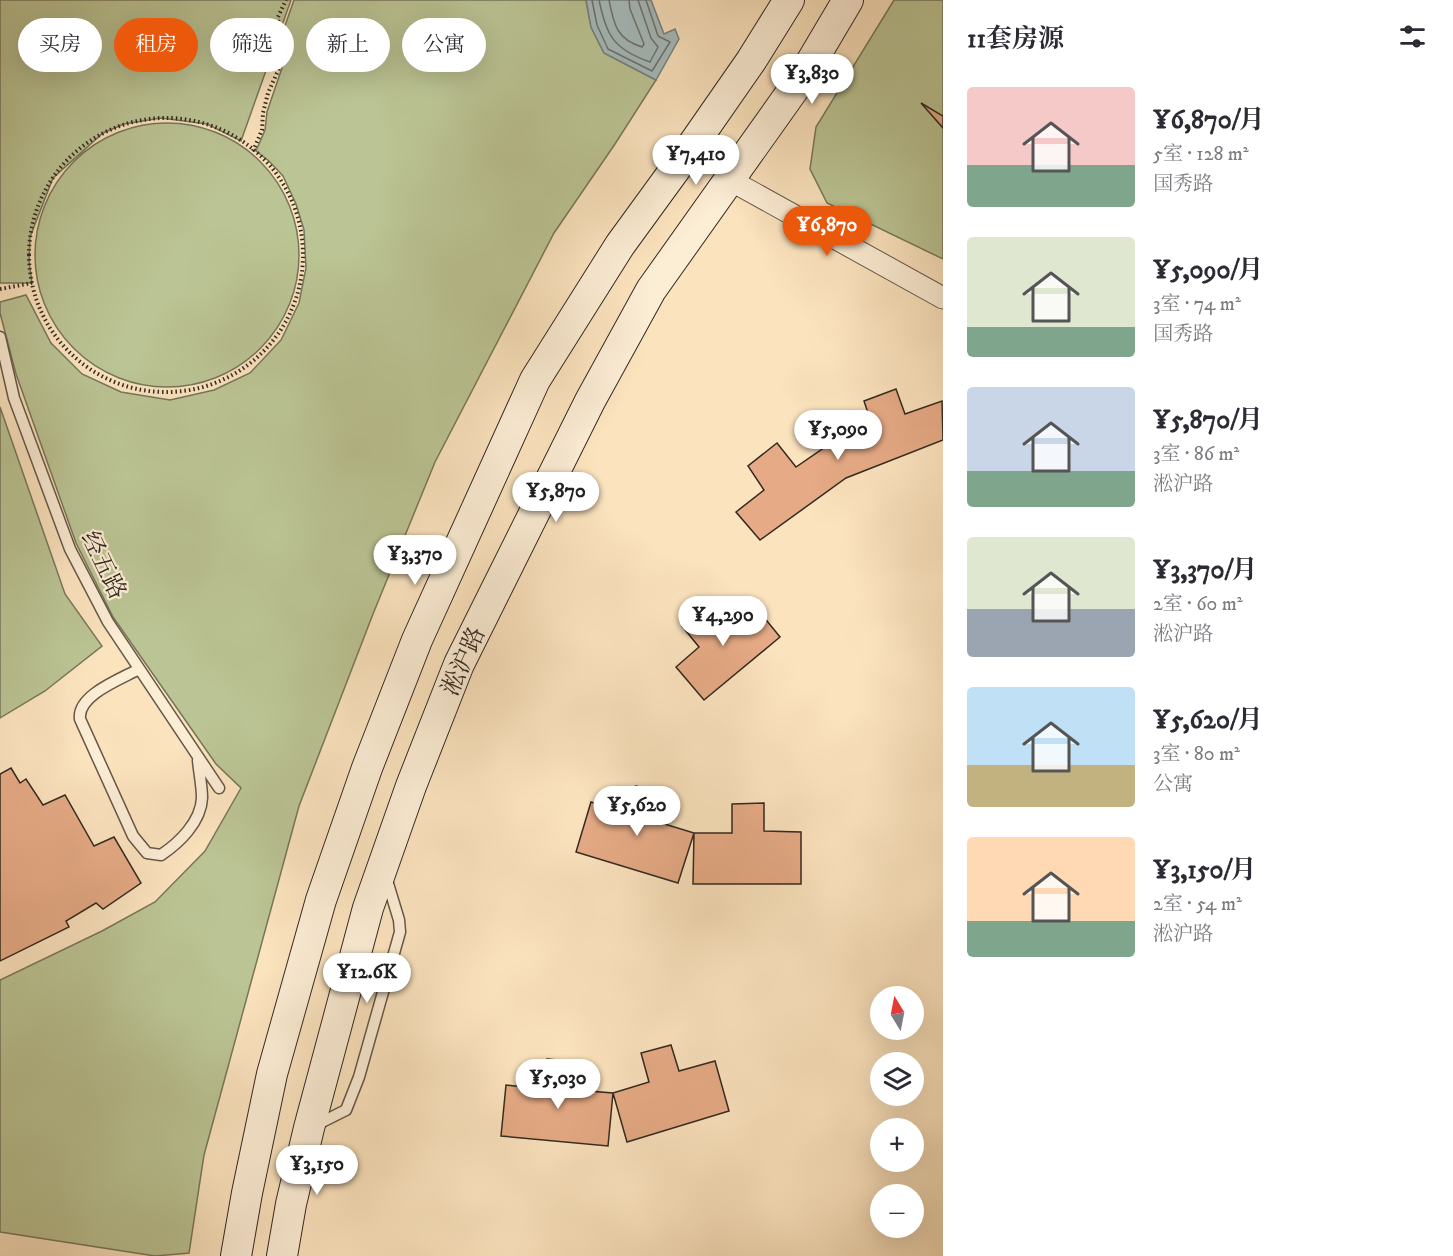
<!DOCTYPE html>
<html lang="zh">
<meta charset="utf-8">
<style>
body{margin:0;font-family:"IM FELL DW Pica","Noto Serif SC",serif;background:#f7f7f7;color:#2b2b33;height:100vh;display:flex;flex-direction:column;font-size:22px;white-space:nowrap}
*{box-sizing:border-box;margin:0}
p{font-size:20px;color:#7c7c81}
.icon{flex:none;width:33px;height:33px;fill:none;stroke:currentColor;stroke-width:2;stroke-linecap:round;stroke-linejoin:round}
.map{position:relative;flex:1;overflow:hidden}
.sheet{display:flex;flex-direction:column;background:#fff;width:510px}
.sheet>*{flex:none}
.banner{position:absolute;left:18px;top:18px;width:570px;height:54px;display:flex;gap:12px}
.needle{width:39px;rotate:350deg}
.tools{position:absolute;left:870px;top:986px;display:grid;gap:12px}
.tools a{display:grid;place-items:center;width:54px;height:54px;border-radius:50%;background:#fff;box-shadow:0 6px 24px #0002;font-size:30px}
.price{position:absolute;translate:-50% -51px;padding:0 14px;border-radius:21px;background:#fff;color:#222;font-size:20px;line-height:39px;filter:drop-shadow(0 2px 3px #0008)}
.price::after{content:'';position:absolute;left:50%;top:36px;width:18px;height:14px;margin-left:-9px;background:inherit;clip-path:polygon(0 0,100% 0,50% 100%)}
.price.active{background:#ea580c;color:#fff}
ul{padding:0;list-style:none}
li{display:flex;align-items:center;gap:18px;height:150px;padding:0 24px}
li span{display:grid;place-items:center;flex:none;width:168px;height:120px;border-radius:6px;color:#555}
li>.icon{margin-inline-start:auto}
span .icon{width:72px;height:72px;fill:#fffc;stroke-width:1}
li b{font-size:26px}
h2{display:flex;justify-content:space-between;align-items:center;height:72px;padding:0 24px;font-size:26px}
.chip{padding:0 21px;border-radius:27px;background:#fff;box-shadow:0 6px 24px #0002;font-size:21px;line-height:54px}
.chip.active{background:#ea580c;color:#fff}
main{display:flex;flex:1;min-height:0}
.map>svg:first-child{display:block}
</style>
<main>
<div class="map">
<svg width="943" height="1256" viewBox="0 0 943 1256">
<rect width="100%" height="100%" fill="#fbe3be"/>
<filter id="stains"><feTurbulence type="fractalNoise" baseFrequency=".00333" numOctaves="4"/><feColorMatrix values="0 0 0 0 .2 0 0 0 0 .09 0 0 0 0 .02 0 0 0 .5 -.17"/></filter>
<radialGradient id="worn" r=".72"><stop offset=".6" stop-color="#630" stop-opacity="0"/><stop offset="1" stop-color="#630" stop-opacity=".3"/></radialGradient>
<!-- green -->
<path fill="#bbc494" stroke="#77765a" stroke-width="1.5" d="M0,0H291L241,141L207,124L161,118L124,124L103,133L53,178L30,237L29,261L32,283H0Z
M294,0H586L591,27L604,53L656,80L615,144L554,233L435,462L373,614L299,806L204,1155L189,1253L155,1256L0,1232V980L102,931L155,902L205,851L241,788L216,764L113,617L76,543L16,374L0,313V302L26,295L51,343L82,374L121,392L170,400L214,390L250,373L281,340L299,303L306,268L304,230L296,204L283,176L269,161L256,151L265,130L267,112L284,62L282,34Z
M894,0H943V259L827,203L810,169L816,127Z
M35 255a132 132 0 1 1 264 0a132 132 0 1 1-264 0Z
M0,407L65,594L102,646L45,691L0,718Z"/>
<!-- water -->
<path fill="#a5bbbd" stroke="#77817f" stroke-width="1.5" d="M586,0H651L664,34L675,29L679,39L656,80L604,53L591,27Z"/>
<g fill="none" stroke-linecap="round" stroke-linejoin="round">
<!-- shore -->
<path stroke="#6c726f" stroke-width="1.5" d="M592,0L597,25L608,49L652,71L670,42L658,36L646,0
M599,0C607,36 613,49 650,62L658,47L651,38L638,0
M609,0C614,24 616,39 642,47L644,44L630,9L629,0"/>
</g>
<!-- building -->
<path fill="#e6ab86" stroke="#332921" stroke-width="1.5" d="M921,103L943,116V128Z
M896,389L905,414L942,401L943,440L846,478L760,540L736,512L764,490L748,466L777,443L796,467L834,441L872,425L864,401Z
M710,602L730,625L754,605L780,637L704,700L676,667L699,647L682,626Z
M11,768L20,783L26,779L43,805L65,795L94,846L114,837L141,883L103,909L96,903L66,921L69,927L0,961V774Z
M636,786L666,795L658,822L694,833L678,883L576,852L591,802L627,814Z
M764,803V831L801,832V884H693L694,833H732V804Z
M671,1045L679,1071L715,1061L729,1111L627,1142L613,1093L649,1082L641,1053Z
M547,1059L578,1062L576,1090L613,1093L608,1146L501,1136L506,1085L544,1089Z"/>
<g fill="none" stroke-linecap="round" stroke-linejoin="round">
<!-- service casing -->
<g stroke="#655848" stroke-width="13">
<path id="service" d="M0,337L14,398L70,549L108,622L219,788
M139,669C121,679 77,695 80,719L133,836L147,853L161,855C179,843 201,822 202,798C202,786 199,772 198,760
M314,1126L346,1110L359,1077L400,932L399,920L386,877"/>
</g>
<!-- minor casing -->
<g stroke="#655848" stroke-width="23">
<path id="minor" d="M730,180L943,298"/>
</g>
<!-- secondary casing -->
<g stroke="#332921" stroke-width="32">
<path id="secondary" d="M236,1256L247,1193L272,1074L321,900L367,768L417,640L535,380L620,245L687,153L751,61L789,0
M282,1256L291,1204L309,1128L368,908L411,786L459,664L590,401L651,290L803,76L848,0"/>
</g>
<!-- path -->
<path stroke="#332921" stroke-width="4" stroke-dasharray="1.5 3" stroke-linecap="butt" d="M29 255a137 137 0 1 1 274 0a137 137 0 1 1-274 0Z
M253,151L262,130L263,113L268,93L281,64L278,17L286,0
M0,289L32,283"/>
<!-- service -->
<use href="#service" stroke="#fcedd5" stroke-width="10"/>
<!-- minor -->
<use href="#minor" stroke="#fcedd5" stroke-width="21"/>
<!-- secondary -->
<use href="#secondary" stroke="#fcedd5" stroke-width="30"/>
</g>
<g text-anchor="middle" stroke-width="4.5" stroke-linejoin="round" paint-order="stroke">
<!-- street labels -->
<g font-size="24" fill="#332921" stroke="#fcedd5">
<text transform="translate(104 565) rotate(64)" y="8">经五路</text>
<text transform="translate(463 661) rotate(-66)" y="8">淞沪路</text>
</g>
</g>
<rect width="100%" height="100%" filter="url(#stains)"/>
<rect width="100%" height="100%" fill="url(#worn)"/>
</svg>
<div class="tools">
<a><svg class="needle" viewBox="-14 -14 28 28"><path d="M0-13l5 13h-10z" fill="#e53935"/><path d="M0 13l5-13h-10z" fill="#7c7c81"/></svg></a>
<a><svg class="icon" aria-label="layers" viewBox="0 0 24 24"><path d="M12 4l9 5-9 5-9-5zM3 14l9 5 9-5"/></svg></a>
<a>+</a>
<a>−</a>
</div>
<b class="price" style="left:812px;top:105px">¥3,830</b>
<b class="price" style="left:696px;top:186px">¥7,410</b>
<b class="price active" style="left:827px;top:257px">¥6,870</b>
<b class="price" style="left:838px;top:461px">¥5,090</b>
<b class="price" style="left:556px;top:523px">¥5,870</b>
<b class="price" style="left:415px;top:586px">¥3,370</b>
<b class="price" style="left:723px;top:647px">¥4,290</b>
<b class="price" style="left:637px;top:837px">¥5,620</b>
<b class="price" style="left:367px;top:1004px">¥12.6K</b>
<b class="price" style="left:558px;top:1110px">¥5,030</b>
<b class="price" style="left:317px;top:1196px">¥3,150</b>
<div class="banner">
<a class="chip">买房</a>
<a class="chip active">租房</a>
<a class="chip">筛选</a>
<a class="chip">新上</a>
<a class="chip">公寓</a>
</div>
</div>
<section class="sheet">
<h2>11套房源<svg class="icon" aria-label="filters" viewBox="0 0 24 24"><path d="M4 7h16M4 17h16"/><circle cx="9" cy="7" r="2"/><circle cx="15" cy="17" r="2"/></svg></h2>
<ul>
<li><span style="background:linear-gradient(#f6c9c9 65%,#7fa58c 0)"><svg class="icon" aria-label="home" viewBox="0 0 24 24"><path d="M3 11l9-7 9 7M6 9v11h12V9"/></svg></span><div><b>¥6,870/月</b><p>5室 · 128 m²</p><p>国秀路</p></div></li>
<li><span style="background:linear-gradient(#dfe7d0 75%,#7fa58c 0)"><svg class="icon" aria-label="home" viewBox="0 0 24 24"><path d="M3 11l9-7 9 7M6 9v11h12V9"/></svg></span><div><b>¥5,090/月</b><p>3室 · 74 m²</p><p>国秀路</p></div></li>
<li><span style="background:linear-gradient(#c9d6e8 70%,#7fa58c 0)"><svg class="icon" aria-label="home" viewBox="0 0 24 24"><path d="M3 11l9-7 9 7M6 9v11h12V9"/></svg></span><div><b>¥5,870/月</b><p>3室 · 86 m²</p><p>淞沪路</p></div></li>
<li><span style="background:linear-gradient(#dfe7d0 60%,#9aa5b1 0)"><svg class="icon" aria-label="home" viewBox="0 0 24 24"><path d="M3 11l9-7 9 7M6 9v11h12V9"/></svg></span><div><b>¥3,370/月</b><p>2室 · 60 m²</p><p>淞沪路</p></div></li>
<li><span style="background:linear-gradient(#bfe0f5 65%,#c2b280 0)"><svg class="icon" aria-label="home" viewBox="0 0 24 24"><path d="M3 11l9-7 9 7M6 9v11h12V9"/></svg></span><div><b>¥5,620/月</b><p>3室 · 80 m²</p><p>公寓</p></div></li>
<li><span style="background:linear-gradient(#ffd9b3 70%,#7fa58c 0)"><svg class="icon" aria-label="home" viewBox="0 0 24 24"><path d="M3 11l9-7 9 7M6 9v11h12V9"/></svg></span><div><b>¥3,150/月</b><p>2室 · 54 m²</p><p>淞沪路</p></div></li>
</ul>
</section>
</main>
